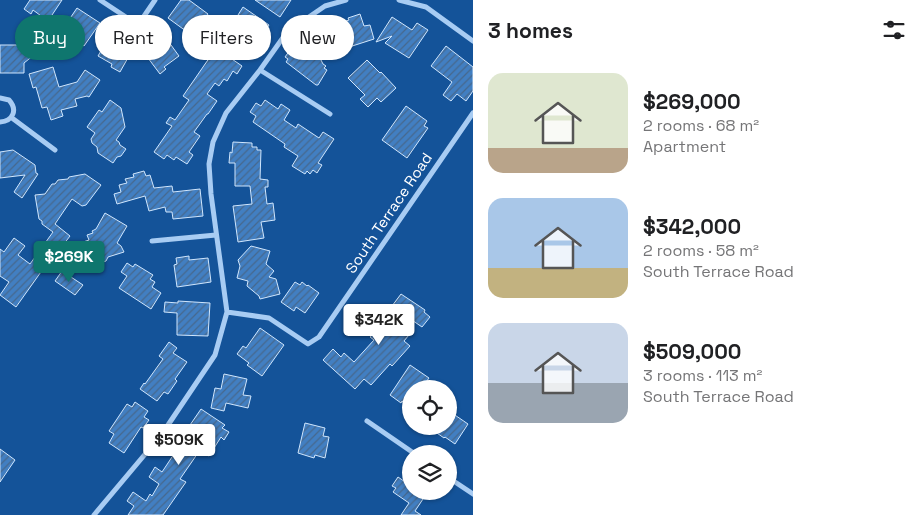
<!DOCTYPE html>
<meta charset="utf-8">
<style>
body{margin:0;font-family:"Space Grotesk",sans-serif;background:#f2f2f2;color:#202124;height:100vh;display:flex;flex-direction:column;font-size:19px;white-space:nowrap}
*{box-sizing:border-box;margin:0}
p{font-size:16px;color:#757577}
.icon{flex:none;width:28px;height:28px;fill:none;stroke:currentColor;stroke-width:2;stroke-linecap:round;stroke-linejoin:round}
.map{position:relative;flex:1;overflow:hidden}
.side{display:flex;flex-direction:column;background:#fff;width:450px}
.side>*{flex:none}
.guide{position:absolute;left:15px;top:15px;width:382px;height:45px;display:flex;gap:10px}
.tools{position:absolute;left:402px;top:380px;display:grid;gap:10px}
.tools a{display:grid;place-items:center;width:55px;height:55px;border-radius:50%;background:#fff;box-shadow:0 1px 4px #0004;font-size:25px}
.price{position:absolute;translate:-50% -42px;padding:0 11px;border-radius:5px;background:#fff;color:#222;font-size:16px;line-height:32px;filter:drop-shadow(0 1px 2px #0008)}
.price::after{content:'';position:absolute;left:50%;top:30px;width:15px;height:11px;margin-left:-8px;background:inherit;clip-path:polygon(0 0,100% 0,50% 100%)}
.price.selected{background:#0f766e;color:#fff}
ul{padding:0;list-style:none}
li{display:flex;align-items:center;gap:15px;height:125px;padding:0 15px}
li span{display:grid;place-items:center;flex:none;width:140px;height:100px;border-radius:15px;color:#555}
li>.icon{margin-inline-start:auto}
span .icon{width:60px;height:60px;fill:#fffc;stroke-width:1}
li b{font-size:21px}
h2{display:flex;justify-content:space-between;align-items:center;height:60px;padding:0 15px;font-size:21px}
.tag{padding:0 18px;border-radius:22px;background:#fff;box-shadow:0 1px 4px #0004;font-size:18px;line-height:45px}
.tag.selected{background:#0f766e;color:#fff}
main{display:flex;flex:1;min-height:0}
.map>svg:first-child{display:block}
</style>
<main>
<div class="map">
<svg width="473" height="515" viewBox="0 0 473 515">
<defs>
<pattern id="building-hatch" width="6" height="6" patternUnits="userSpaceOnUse" patternTransform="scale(1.25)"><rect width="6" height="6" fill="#427fc2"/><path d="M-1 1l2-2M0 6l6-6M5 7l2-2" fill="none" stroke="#46688d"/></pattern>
</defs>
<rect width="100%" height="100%" fill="#145399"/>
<!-- building -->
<path fill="url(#building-hatch)" stroke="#d0e6fd" d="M30,0H62L48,21L33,10L31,14L24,9Z
M181,0H189L208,14L204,20L201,18L190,34L168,18Z
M255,0H291L280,17Z
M243,7L269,25L251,52L226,36L239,16L238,15Z
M77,8L100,23L84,46L69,35L67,38L60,33Z
M360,14L364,26L370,25L374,39L346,48L343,40L330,45L324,28L349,20L348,18Z
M392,17L412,30L417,23L428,30L409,58L385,43L392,36L376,42Z
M111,33L134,47L120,72L111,67L112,64L98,56Z
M163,34L179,56L164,67L166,69L160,74L142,50Z
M303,37L310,43L312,45L311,46L314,48L313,50L318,54L323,64L326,66L324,68L327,70L318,85H316L286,62L288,59L285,57L290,50L292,51Z
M0,45H34V55L24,63V73H0Z
M446,46L473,67V91L466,101L457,94L451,101L443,95L452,82L431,66Z
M219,50L242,66L237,74L233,71L227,81L224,79L219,86L215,83L207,94L217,101L208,114H207L194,132L200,136L189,152L193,155L187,164L176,157L174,160L167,155L164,159L154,152L172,126L166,123L170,117L175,120L189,100L183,96L212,54L214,56Z
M367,60L380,73L381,72L396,88L381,102L377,98L368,107L360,99L365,95L348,78Z
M53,67L59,87L77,82L85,70L100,80L89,97L87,96L75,99L77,106L61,110L63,116L51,120L47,107L42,108L36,87L33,88L29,74Z
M110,100L121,108L125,127L116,140L119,142L120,145L126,149L121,156L117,157L113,163L98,153L97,147L92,143L91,139L95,133L87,127L99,110L102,112Z
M265,100L278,109L281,104L290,110L284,120L296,128L298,124L319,138L323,132L334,139L318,163L322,165L317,173L313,170L310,174L307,171L305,174L292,166L298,156L284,147L285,144L253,122L256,116L250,112L256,103L261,106Z
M406,106L427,121L424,126L428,128L407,158L382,140Z
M233,142L252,143V147H257V150H261L260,179L268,180V187H265L267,204L273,203L275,220L261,222L264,238L238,242L233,206L252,204L250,186H235V163H229L230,152L232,153Z
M13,150L35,165L36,173L38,174L22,198L14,192L25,175L0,178V152Z
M144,171L146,176L150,175L154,188L172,186L173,192L200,189L203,216L173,219L172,212H166L165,207L149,211L145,196L117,204L114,194L121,192L119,185L127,183L125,179L134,177L133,174Z
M85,174L101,185L86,205L82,206L72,199L55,224L70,236L60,249L58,248L16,307L0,295L9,282L0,276V249L4,252L14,238L25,246L18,255L30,264L53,232L42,224V221L39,219L35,195L45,194L52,184H55L58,180L68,179L69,177Z
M105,213L127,226L117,243L121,246L124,252L108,257L106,261L89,267L80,243L89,240L87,235L93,233L92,231L96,229Z
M251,246L270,251L266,264L274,271L269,277L276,279L280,294L260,299L259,296L247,286L248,281L237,278L240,266L238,260Z
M189,256V260L208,258L211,282L177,287L174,265L177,264L176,258Z
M127,263L133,267L135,264L153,275L150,279L155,282L152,287L161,293L151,309L119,288L127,276L121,272Z
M62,271L83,285L75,295L55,281Z
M295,282L300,285L302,282L307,286L308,285L319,293L305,313L296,307L294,311L281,302Z
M401,294L425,310L424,312L430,317L422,327L406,316L398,325L409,335L404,341L410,346L392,366L390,364L371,385L364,379L355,389L323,360L333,349L341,357L344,353L354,362L374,340L370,337L397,309L392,306Z
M178,301L210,303L208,336L177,335V313L164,312L165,302L178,303Z
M260,328L284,345L262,376L247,365L249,363L237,354L243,346L246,348Z
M169,342L177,348L173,353L187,362L175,379L177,381L168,394L164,392L157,401L140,389L144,383L145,384L163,359L159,356Z
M410,365L429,378L421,389H411V407L402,401L401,403L390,395Z
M224,374L247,379L243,395L251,396L248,408L226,403L224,411L211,408L215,388L221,389Z
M135,402L148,411L144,417L149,420L143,428L141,427L124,453L109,443L114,434L109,431L127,404L132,407Z
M201,409L225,425L222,428L229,432L224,440L221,437L209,456L200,450L180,479L186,482L163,515H128L134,506L127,501L133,492L146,501L150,494L152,496L159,484L149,477L155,467L162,472L186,436L190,439L196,429L190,425Z
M449,411L468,424L455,444L445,437L444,438L427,426H449Z
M305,423L325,428L323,436L329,437L325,458L315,455L314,458L298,453Z
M0,449L15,460L0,482Z
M398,477L411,486V491H419L425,496L415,511L421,515H401L409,503L393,492L396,488L392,486Z"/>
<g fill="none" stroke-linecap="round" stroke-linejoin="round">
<!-- street -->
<path stroke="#a8ccf3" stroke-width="5" d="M100,0L138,25L155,0
M399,0L426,7L473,41
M260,70L330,114
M0,98L9,100C18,110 13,121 0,122
M12,118L55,150
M152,241L216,235
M227,312L269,318L308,344L319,337L473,113
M367,421L415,454
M449,478L473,494
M94,515L162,434L215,355L227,312L211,194L209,164L213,142L226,113L260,70L287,32L325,6L346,0"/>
</g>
<g text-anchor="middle" stroke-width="4" stroke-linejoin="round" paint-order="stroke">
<!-- street labels -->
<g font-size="15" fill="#fff" stroke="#145399">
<text transform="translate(389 213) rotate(-56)" y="5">South Terrace Road</text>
</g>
</g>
</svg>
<div class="tools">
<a><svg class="icon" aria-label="locate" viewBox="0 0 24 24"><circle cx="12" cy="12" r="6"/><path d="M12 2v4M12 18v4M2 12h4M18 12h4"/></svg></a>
<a><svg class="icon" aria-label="layers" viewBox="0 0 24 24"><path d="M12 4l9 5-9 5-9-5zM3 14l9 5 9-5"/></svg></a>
</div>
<b class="price selected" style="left:69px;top:283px">$269K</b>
<b class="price" style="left:379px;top:346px">$342K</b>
<b class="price" style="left:179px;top:466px">$509K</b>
<div class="guide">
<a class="tag selected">Buy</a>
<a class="tag">Rent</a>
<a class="tag">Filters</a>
<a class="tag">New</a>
</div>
</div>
<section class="side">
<h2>3 homes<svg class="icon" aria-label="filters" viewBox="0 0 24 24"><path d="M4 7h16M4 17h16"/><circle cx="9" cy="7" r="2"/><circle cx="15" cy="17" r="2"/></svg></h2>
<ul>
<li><span style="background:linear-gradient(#dfe7d0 75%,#b9a48a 0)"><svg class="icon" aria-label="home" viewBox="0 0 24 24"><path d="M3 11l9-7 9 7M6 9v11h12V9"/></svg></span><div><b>$269,000</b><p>2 rooms · 68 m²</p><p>Apartment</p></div></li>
<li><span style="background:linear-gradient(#a9c7e8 70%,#c2b280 0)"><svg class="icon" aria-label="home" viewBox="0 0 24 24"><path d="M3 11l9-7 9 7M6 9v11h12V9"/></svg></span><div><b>$342,000</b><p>2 rooms · 58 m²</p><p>South Terrace Road</p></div></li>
<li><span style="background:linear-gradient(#c9d6e8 60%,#9aa5b1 0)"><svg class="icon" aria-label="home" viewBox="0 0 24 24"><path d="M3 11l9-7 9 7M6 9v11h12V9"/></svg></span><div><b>$509,000</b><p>3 rooms · 113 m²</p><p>South Terrace Road</p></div></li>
</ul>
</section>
</main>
